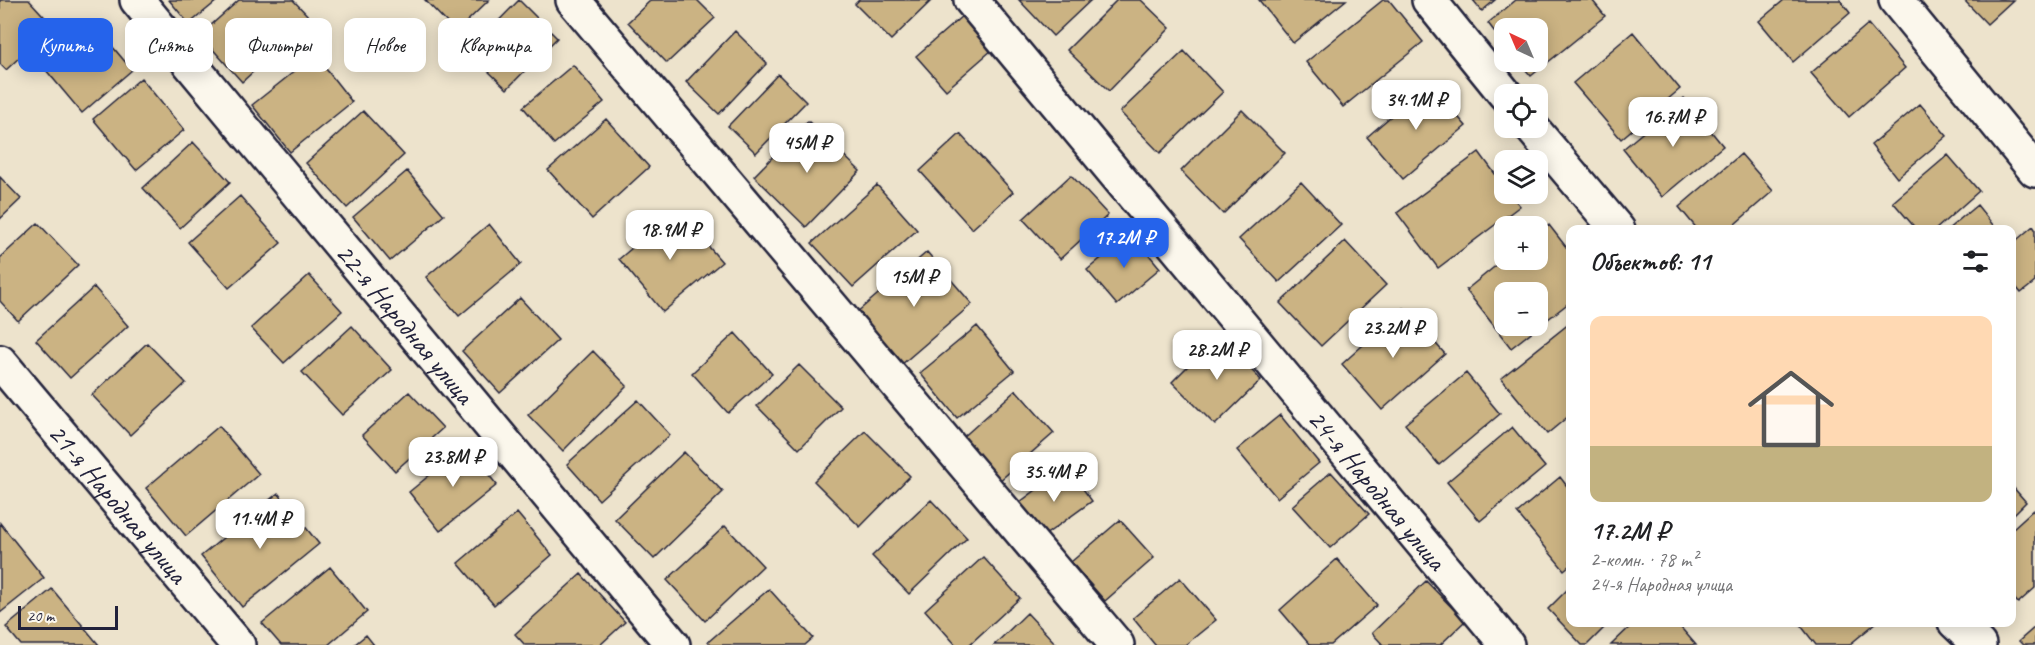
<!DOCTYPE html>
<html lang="ru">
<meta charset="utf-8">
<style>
body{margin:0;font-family:Caveat,sans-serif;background:#f6f6f6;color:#202124;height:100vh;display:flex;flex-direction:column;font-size:22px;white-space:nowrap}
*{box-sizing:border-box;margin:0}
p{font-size:20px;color:#757577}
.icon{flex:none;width:33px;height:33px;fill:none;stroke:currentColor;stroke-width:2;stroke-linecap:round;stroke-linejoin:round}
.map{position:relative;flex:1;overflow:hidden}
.panel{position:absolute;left:1566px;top:225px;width:450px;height:402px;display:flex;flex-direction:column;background:#fff;border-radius:12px;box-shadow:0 3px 15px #0003}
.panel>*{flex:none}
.hud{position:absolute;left:18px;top:18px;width:570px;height:54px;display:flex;gap:12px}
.needle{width:39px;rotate:316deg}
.buttons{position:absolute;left:1494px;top:18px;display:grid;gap:12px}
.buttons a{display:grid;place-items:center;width:54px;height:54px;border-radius:12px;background:#fff;box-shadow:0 3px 15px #0003;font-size:30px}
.scale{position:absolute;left:18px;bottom:15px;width:100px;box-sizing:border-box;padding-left:6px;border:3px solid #22223b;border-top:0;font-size:16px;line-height:21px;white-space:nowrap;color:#22223b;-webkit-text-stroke:4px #fbf7ec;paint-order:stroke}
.price{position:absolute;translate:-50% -51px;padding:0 14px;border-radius:12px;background:#fff;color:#222;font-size:20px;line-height:39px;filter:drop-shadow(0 2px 3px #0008)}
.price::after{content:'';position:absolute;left:50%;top:36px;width:18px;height:14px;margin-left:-9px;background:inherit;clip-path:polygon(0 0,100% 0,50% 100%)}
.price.on{background:#2563eb;color:#fff}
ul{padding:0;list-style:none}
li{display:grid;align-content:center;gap:12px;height:318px;padding:0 24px}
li+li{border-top:2px solid #e0e0e0}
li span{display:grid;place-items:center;height:186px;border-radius:12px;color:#555}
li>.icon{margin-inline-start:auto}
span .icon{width:108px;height:108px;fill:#fffc;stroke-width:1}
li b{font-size:26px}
h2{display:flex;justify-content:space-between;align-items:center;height:72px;padding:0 24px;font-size:26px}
.tag{padding:0 21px;border-radius:12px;background:#fff;box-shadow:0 3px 15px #0003;font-size:21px;line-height:54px}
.tag.on{background:#2563eb;color:#fff}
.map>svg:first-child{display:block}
</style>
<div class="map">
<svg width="2035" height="645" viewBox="0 0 2035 645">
<rect width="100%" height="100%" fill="#ede3cc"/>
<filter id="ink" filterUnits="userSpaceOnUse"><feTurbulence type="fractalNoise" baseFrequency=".0167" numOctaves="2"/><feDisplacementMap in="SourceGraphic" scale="12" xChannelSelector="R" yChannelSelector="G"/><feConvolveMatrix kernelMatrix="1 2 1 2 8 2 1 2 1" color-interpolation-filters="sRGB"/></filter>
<g filter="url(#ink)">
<!-- building -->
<path fill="#cbb383" stroke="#22223b" stroke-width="1.5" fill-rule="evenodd" d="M0,0H29L53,26L6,70L0,64Z
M169,0H218L189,24Z
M239,0H293L311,19L242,82L200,35Z
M425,0H489L456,32Z
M519,0L557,38L507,89L468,52Z
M651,0H697L715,18L667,63L628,22Z
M859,0H932L891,40L855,4Z
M1019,0H1091L1053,36Z
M1117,0H1141L1170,28L1109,91L1067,50Z
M1259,0H1346L1293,43Z
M1383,0H1389L1423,42L1343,107L1306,62Z
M1473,0H1495L1482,11Z
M1516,0H1592L1605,16L1531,76L1519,62H1538V28H1504V44L1488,23Z
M1784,0H1840L1850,13L1793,62L1759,21Z
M1964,0H2013L1987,24Z
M962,16L992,50L946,90L916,56Z
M91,21L132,70L82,113L40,63Z
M1868,24L1905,68L1849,117L1811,73Z
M735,31L767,63L719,114L686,82Z
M1633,32L1680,89L1621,139L1573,83Z
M1184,51L1223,92L1160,153L1120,112Z
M315,55L352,102L290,152L252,105Z
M573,65L604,102L554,144L523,107Z
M778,74L806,102L756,153L728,126Z
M141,78L184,130L136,170L93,119Z
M1429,83L1466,126L1403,179L1367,137Z
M1684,98L1723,146L1662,197L1623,149Z
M1920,104L1947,136L1897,178L1871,145Z
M1242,110L1285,153L1223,214L1181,171Z
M363,111L404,155L347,208L306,163Z
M606,119L649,167L592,219L548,170Z
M808,121L860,171L806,227L754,176Z
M960,134L1013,192L972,229L920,171Z
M193,142L230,182L180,228L143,188Z
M1479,152L1504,186V194H1510L1520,206L1438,268L1397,213Z
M1741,154L1773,191L1728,230H1698L1679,207Z
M1948,155L1979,191L1935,230H1917L1893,202Z
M407,171L444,215L390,261L353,217Z
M1071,175L1108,215L1060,259L1023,219Z
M0,177L21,199L0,219Z
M1301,182L1341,225L1279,282L1239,239Z
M877,185L917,230L853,287L812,243Z
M240,196L281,243L229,288L188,242Z
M1977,205L1997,230H1947Z
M677,210L722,262L663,312L619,259Z
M38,223L78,265L18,321L0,301V258Z
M489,224L521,264L459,316L426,277Z
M1549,225L1570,252V302L1511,348L1466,290L1504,259L1538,260V234ZM1504,292H1538V326H1504Z
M2033,226L2035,229V282L2021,293L2012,282V244Z
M1131,233L1160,268L1117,305L1087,270Z
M1345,241L1386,285L1321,346L1280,303Z
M927,252L972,304L901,365L856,313Z
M309,275L342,311L284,363L251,328Z
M94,287L128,326L70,378L36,340Z
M520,298L558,340L500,393L462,351Z
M1404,308L1445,354L1382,410L1342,364Z
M1570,323V415L1547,434L1501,378Z
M352,326L392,370L342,415L302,372Z
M977,326L1014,371L957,418L920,373Z
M735,333L772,374L728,413L692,373Z
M1218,336L1261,380L1215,425L1172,382Z
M147,343L186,383L130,435L92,395Z
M593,351L627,386L563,451L528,415Z
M799,365L841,407L799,449L757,406Z
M1466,373L1500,414L1439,465L1405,424Z
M1016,390L1054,433L997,483L960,440Z
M409,392L443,428L395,471L362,435Z
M638,400L670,435L599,500L567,464Z
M1280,415L1319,463L1277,498L1237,450Z
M219,426L259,474L186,536L146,488Z
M1512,427L1545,467L1480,521L1447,482Z
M865,431L910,476L860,527L814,481Z
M465,446L497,485L440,531L409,492Z
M684,452L723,492L654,559L615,519Z
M1067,467L1092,501L1041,538L1016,505Z
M1331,472L1369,514L1330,548L1292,506Z
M1560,477L1570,490V565L1564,570L1517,513Z
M2012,486L2026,502L2012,516Z
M278,493L319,544L242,607L201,556Z
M931,500L967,538L909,594L872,556Z
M2033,510L2035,513V588L2018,603L2012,596V529Z
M517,513L552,555L494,605L458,563Z
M1120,520L1154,558L1105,601L1071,562Z
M0,523L44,578L0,613Z
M725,526L763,566L705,621L667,580Z
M983,557L1020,598L969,645H956L925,610Z
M1337,559L1377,605L1331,645H1310L1280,610Z
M330,567L367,612L328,645H281L262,623Z
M581,574L625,622L600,645H525L515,634Z
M1180,578L1216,620L1185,645H1155L1133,618Z
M1426,581L1465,621L1440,645H1383L1372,633Z
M1570,587V622H1610L1587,645H1582L1548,609Z
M52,589L99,645H21L6,627Z
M769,589L813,638L805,645H711L708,642Z
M1027,613L1057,645H994Z
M1635,622H1676L1696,645H1611Z
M1798,622H1877L1849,645H1816Z
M2035,627V645H2023L2019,641Z
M366,635L374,645H354Z"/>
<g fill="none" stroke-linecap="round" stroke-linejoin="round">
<!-- street casing -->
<g stroke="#22223b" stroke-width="38">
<g id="street">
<path id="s1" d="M137,0L673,645"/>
<path d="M573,0L1117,645"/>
<path id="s2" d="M971,0L1507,645"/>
<path d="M1429,0L1505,94"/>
<path d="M1896,0L2035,170"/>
<path d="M1532,128L1618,230"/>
<path id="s3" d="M0,362L238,645"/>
<path d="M1955,622L1979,645"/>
</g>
</g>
<!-- street -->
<use href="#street" stroke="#fbf7ec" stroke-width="33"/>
</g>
</g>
<g text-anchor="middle" stroke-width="5" stroke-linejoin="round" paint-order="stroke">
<!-- street labels -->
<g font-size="28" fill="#22223b" stroke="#fbf7ec">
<text dy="10" stroke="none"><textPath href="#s1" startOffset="420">22-я Народная улица</textPath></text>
<text dy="10" stroke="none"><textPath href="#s2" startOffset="636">24-я Народная улица</textPath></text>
<text dy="10" stroke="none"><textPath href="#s3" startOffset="184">21-я Народная улица</textPath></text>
</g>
</g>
</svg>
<div class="buttons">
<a><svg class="needle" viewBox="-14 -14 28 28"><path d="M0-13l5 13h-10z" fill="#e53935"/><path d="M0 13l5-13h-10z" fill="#757577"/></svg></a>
<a><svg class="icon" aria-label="locate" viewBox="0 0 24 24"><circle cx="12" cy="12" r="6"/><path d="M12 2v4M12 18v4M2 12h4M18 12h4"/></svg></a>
<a><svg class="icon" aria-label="layers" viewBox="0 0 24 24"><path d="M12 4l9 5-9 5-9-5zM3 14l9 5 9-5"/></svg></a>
<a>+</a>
<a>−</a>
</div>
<div class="scale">20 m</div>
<b class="price" style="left:1416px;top:131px">34.1M ₽</b>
<b class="price" style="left:1673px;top:148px">16.7M ₽</b>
<b class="price" style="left:807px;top:174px">45M ₽</b>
<b class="price" style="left:670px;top:261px">18.9M ₽</b>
<b class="price on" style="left:1124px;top:269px">17.2M ₽</b>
<b class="price" style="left:914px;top:308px">15M ₽</b>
<b class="price" style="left:1393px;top:359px">23.2M ₽</b>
<b class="price" style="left:1217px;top:381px">28.2M ₽</b>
<b class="price" style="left:453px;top:488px">23.8M ₽</b>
<b class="price" style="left:1054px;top:503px">35.4M ₽</b>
<b class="price" style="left:260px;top:550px">11.4M ₽</b>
<div class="hud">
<a class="tag on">Купить</a>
<a class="tag">Снять</a>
<a class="tag">Фильтры</a>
<a class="tag">Новое</a>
<a class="tag">Квартира</a>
</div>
<section class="panel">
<h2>Объектов: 11<svg class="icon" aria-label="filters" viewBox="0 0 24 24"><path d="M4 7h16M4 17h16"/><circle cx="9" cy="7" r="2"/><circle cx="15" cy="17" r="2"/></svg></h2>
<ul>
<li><span style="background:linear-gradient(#ffd9b3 70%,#c2b280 0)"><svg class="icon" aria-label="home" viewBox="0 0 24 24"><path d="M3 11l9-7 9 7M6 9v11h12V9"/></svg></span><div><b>17.2M ₽</b><p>2-комн. · 78 m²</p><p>24-я Народная улица</p></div></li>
</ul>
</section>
</div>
